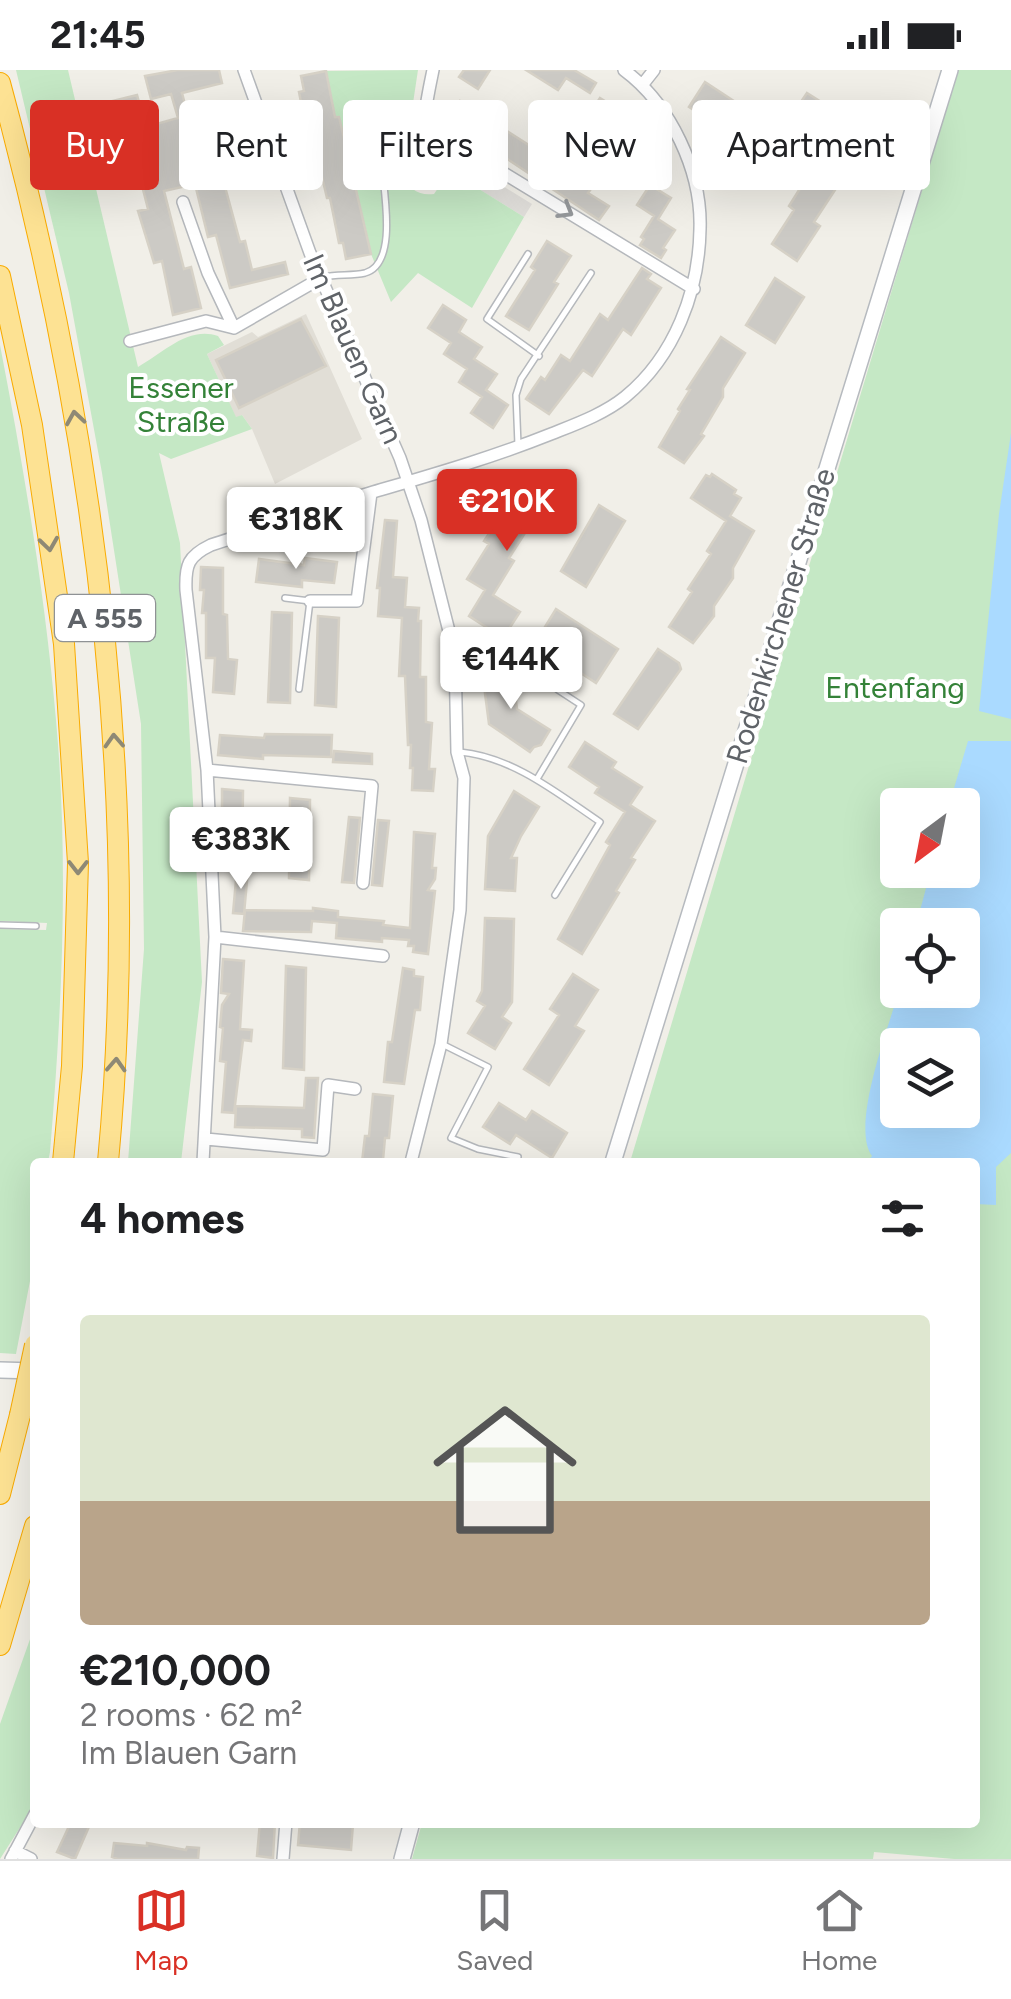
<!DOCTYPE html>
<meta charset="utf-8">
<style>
body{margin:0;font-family:Figtree,sans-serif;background:#f6f6f6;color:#202124;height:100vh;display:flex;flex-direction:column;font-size:38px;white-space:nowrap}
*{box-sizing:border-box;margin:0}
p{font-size:32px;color:#757577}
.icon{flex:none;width:55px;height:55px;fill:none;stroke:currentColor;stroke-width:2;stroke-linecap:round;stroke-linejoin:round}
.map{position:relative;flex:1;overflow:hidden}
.panel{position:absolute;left:30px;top:1088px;width:950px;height:670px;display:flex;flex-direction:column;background:#fff;border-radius:10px;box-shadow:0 10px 40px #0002}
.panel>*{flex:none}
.top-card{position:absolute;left:30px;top:30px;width:952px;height:90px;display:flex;gap:20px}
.needle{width:65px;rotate:212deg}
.tools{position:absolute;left:880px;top:718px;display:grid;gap:20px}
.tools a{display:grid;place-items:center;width:100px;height:100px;border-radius:10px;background:#fff;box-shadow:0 10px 40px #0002;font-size:50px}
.price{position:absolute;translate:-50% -85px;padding:0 22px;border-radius:10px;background:#fff;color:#222;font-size:32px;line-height:65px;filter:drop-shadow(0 2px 5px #0008)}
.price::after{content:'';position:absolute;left:50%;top:60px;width:30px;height:22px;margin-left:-15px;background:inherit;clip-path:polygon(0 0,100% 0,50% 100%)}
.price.on{background:#d93025;color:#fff}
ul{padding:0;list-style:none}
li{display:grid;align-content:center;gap:20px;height:530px;padding:0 50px}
li span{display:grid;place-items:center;height:310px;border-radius:10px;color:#555}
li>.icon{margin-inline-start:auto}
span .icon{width:180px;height:180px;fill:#fffc;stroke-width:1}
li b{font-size:42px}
h2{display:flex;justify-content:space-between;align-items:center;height:120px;padding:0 50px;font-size:42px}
.tag{padding:0 35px;border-radius:10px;background:#fff;box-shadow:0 10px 40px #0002;font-size:35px;line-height:90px}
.tag.on{background:#d93025;color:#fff}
.status{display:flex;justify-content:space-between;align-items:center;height:70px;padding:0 50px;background:#fff;direction:ltr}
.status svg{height:28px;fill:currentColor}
.tab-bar{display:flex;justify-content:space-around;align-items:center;height:140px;border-top:2px solid #e0e0e0;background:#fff;font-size:28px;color:#757577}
.tab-bar a{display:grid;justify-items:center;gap:5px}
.tab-bar .on{color:#d93025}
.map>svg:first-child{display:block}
</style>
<div class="status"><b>21:45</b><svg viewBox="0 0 49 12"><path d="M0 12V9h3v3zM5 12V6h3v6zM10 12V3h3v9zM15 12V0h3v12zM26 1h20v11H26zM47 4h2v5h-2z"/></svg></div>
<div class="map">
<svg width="1011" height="1789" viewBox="0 0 1011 1789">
<rect width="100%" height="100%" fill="#f1efe8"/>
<!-- industrial -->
<path fill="#e0deda" d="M464,92L532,134L524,147L456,105Z"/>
<!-- education -->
<path fill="#e1ded6" d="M306,244L362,369L275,414L252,359L242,345L236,348L207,284L252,262L258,267Z"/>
<!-- green -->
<path fill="#c5e8c5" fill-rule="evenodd" d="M16,0H68L138,297C163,283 188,256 218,266L224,275L207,284L236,347L242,345L252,359L171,389L159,383L180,473L202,912L181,1092H128L144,879L141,654L102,403L69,223Z
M418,0L402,106C410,119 418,126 434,124L450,101L524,147L472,238L418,203L391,232L371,184L339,47H335L326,1Z
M958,0H1011V1789H954L874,1782L873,1789H412L422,1753L975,1752V1092H630ZM898,735H962V800H898ZM898,855H962V920H898ZM898,975H962V1040H898Z
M0,275C24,399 45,524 56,650C69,794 62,938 50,1082L48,1092H35V1185L16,1284L0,1283V859L46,860L47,853L0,851Z
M35,1555V1734L0,1789V1654Z"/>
<!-- water -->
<path fill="#aadaff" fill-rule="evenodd" d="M1011,363V649L979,641L999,444Z
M968,671H1011V1083L996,1097V1135L975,1134V1092H867L872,1086C850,1056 889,957 899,920H962V855H916L931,800H962V735H949ZM898,975H962V1040H898Z"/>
<!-- building -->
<path fill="#cccac5" stroke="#d6d1c6" stroke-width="2.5" d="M178,0H219L222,13L182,23L188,46L192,45L199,71L222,63L215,37L227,34L248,107L224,113L240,172L245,171L252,200L285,192L288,204L230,218L216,165L208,167L195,114L164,121L184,199L191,197L201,238L173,245L162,191L154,193L138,141L148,139L138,100L126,103L120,78L124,77L113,31L137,25L146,57L178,48L171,24L151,29L145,6Z
M464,0H490L478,19L459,7Z
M526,0H574L596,13L590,23L566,8L558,20Z
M326,1L335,47H339L371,184L346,189L343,173H339L330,128H327L322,107L316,108L299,22L304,21L301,6Z
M705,12L737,33L731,42L763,62L747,87L715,67L720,58L689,37Z
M807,23L842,45L829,64L855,80L832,114L837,117L814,152L820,156L797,191L772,174L794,140L789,136L811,101L807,98L825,70L790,48Z
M600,28L632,48L629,53L652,68L649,71L659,78L644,102L621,88L623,86L617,82L622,75L584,52Z
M460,31L593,116L588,123L609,136L599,150L447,49Z
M650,115L671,128L658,149L675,160L663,178L666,180L661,188L640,175L644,169L641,167L654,146L637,135Z
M547,171L571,186L554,212L558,214L529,260L506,246L535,200L531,197Z
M642,198L651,204L647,209L661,218L631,265L623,259L592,306L583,300L549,344L526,329L541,307L545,310L561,285L570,291L600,244L608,250Z
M775,208L804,227L775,273L746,255Z
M443,235L466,250L459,262L482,277L474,289L497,304L486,320L508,335L493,358L471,343L482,327L459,312L467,299L444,284L451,273L428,258Z
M301,249L326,296L239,338L216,290Z
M721,267L745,283L723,318V327L701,364L704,366L684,393L659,377L680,341L678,339L690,320L687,319Z
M534,404L559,420L537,455L532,452L509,488L514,491L493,525L520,542L503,568L469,546L485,520L467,509L489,474L484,471L507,436L512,439Z
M712,404L736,420L734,424L741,428L730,446L754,461L733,498V508L714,536V546L693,573L669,557L692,522L688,519L711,484L707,481L726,451L691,428L706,405L710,407Z
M599,435L625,451L586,517L561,501Z
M385,450L397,451L393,507L407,508L405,537L419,538L418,551H421L420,607H426V652L432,653L429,699H435L433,721L412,720L413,698H410L411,675H408L405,606H399L402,548L378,546L380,518H377Z
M305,488L337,492L334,513L302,510V517L256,512L259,489L304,495Z
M201,497L223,498V544L227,545L228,589L237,590L234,624L213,622L215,588H206V543H202L204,520H200Z
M556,539L618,579L596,613L535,573Z
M272,542L292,543L290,633L268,632Z
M318,546L339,548L336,637L315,635Z
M658,579L679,593L681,599L638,659L614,644Z
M512,600L517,639L550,660L541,675L534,677L530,682L489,654L483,608L491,607L495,602Z
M265,664L332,665L331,687L263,685V689L218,685L220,665L264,668Z
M585,672L616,692L612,698L642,717L630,735L655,751L631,788L635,790L616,821L619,823L582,884L558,869L610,775L606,772L625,742L595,723L599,717L569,697Z
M334,681L372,684V694L333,692Z
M222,719L243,721L242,800L222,798Z
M514,721L539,737L521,766L511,788H517L515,821L485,819L488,766Z
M290,728L310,730L309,810L289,808Z
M349,747L360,748L354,813L342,812Z
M378,750L389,751L382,816L372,815Z
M414,762L435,764L432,798H436L435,809L428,820L435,821L428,884L413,882L414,876H408L409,870L382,868V872L336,868L337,853L312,851L311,862L243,861L245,840L313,841V838L338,841V847L384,851L383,855L410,858Z
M237,799L248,800L244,844L233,843Z
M485,848L514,849L512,932L502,947L511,953L495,979L468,963L485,936L477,931L482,921Z
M223,889L244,891L240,959L252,960L251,971L243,970L234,1043L222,1042L226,992L220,991L223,958L220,957L222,935L229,924L221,923Z
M286,896L306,898L304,1000L283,998Z
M403,898L414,900V906L423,907L420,940H415L404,1014L384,1012L388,972H392Z
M573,904L598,920L575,956L584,961L549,1015L524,999L559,945L550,939Z
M306,1008H318L314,1068L302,1067V1059L235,1057L236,1036L304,1038Z
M373,1024L393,1026L389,1068H385L383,1090L362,1092L365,1066H369Z
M499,1033L526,1050L532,1041L567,1063L552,1088L516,1065L510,1074L483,1057Z
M71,1752H91L75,1789L57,1782Z
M260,1752H275L273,1788L257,1786Z
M300,1752L353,1754L351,1780L298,1775Z
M114,1773L147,1776V1773L186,1780L187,1777L199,1778L198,1789H118L112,1787Z"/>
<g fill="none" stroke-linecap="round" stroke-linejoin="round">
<!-- lane casing -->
<g stroke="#b5b8bc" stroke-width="8">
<path id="lane" d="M528,184L487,249L539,286
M324,207C337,204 352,206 365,203C398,194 384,123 382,97
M518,375L516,325L521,309L591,203
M285,528L310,531L299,619
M460,682C513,687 557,723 600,752L555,825
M537,709L581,635L558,620
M0,855L36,856
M444,975L488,997L451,1068L478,1079L518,1087"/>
</g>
<!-- street casing -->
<g stroke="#b5b8bc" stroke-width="14">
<path id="street" d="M244,0L310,183L400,388L421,450L455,585L457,682L464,708L460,840L441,974L411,1092
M643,14L654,0
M423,54L694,219
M427,98C419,64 426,34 433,0
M183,132L208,203L234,258
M130,271L206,251L234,258L321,208
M310,531H357L371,423
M207,700L372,716L363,813
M215,867L383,886
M206,1069L323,1080L328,1015L355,1019
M203,1092L215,867L207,700L186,520C185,495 188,486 211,475C264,458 317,439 370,423C431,405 491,388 551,364C576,354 604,344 625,327C675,286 699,221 700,159C702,101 670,34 624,0
M15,1781L31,1789
M11,1789L35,1744
M283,1789L286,1752"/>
</g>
<!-- secondary casing -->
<g stroke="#b6babf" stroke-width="18">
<path id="secondary" d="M613,1092L950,0
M0,1300L35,1301
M402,1789L412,1752"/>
</g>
<!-- highway casing -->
<g stroke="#f9ab00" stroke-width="22">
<path id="highway" d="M0,13C96,366 142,728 108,1092
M0,206L32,355L64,574L78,793L72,996L63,1092
M0,1424L20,1345
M0,1575L35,1456"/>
</g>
<!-- lane -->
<use href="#lane" stroke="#fff" stroke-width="5"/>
<!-- street -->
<use href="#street" stroke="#fff" stroke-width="11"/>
<!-- secondary -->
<use href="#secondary" stroke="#fff" stroke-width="15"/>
<!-- highway -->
<use href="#highway" stroke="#fde293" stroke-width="20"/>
<!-- highway-bridge casing -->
<g stroke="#f9ab00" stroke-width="22" stroke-linecap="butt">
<path id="highway-bridge" d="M20,1345L35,1275"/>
</g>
<!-- highway-bridge -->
<use href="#highway-bridge" stroke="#fde293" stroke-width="20"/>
</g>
<!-- one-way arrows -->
<defs><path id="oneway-chevron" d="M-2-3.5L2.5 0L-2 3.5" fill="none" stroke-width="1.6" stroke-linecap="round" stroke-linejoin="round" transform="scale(2.5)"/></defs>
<use stroke="#979a9d" href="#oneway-chevron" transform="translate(566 141) rotate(31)"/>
<g stroke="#8e8975">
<use href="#oneway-chevron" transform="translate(75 348) rotate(-99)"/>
<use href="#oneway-chevron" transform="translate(49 474) rotate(82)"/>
<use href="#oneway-chevron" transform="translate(114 671) rotate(-93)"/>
<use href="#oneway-chevron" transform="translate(78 797) rotate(90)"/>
<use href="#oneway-chevron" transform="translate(116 995) rotate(-87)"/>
</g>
<g text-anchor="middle" stroke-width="8" stroke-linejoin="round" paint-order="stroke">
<!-- shield labels -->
<rect fill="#fff" stroke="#8f9295" stroke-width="2.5" x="55" y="525" width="100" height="46" rx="8"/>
<g font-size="28" font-weight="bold" fill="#5f6368">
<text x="105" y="558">A 555</text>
</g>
<!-- street labels -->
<g font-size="30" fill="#5f6368" stroke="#fff">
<text transform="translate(353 279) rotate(66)" y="10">Im Blauen Garn</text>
<text transform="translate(781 546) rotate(-73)" y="10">Rodenkirchener Straße</text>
</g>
<!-- park labels -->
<g font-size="30" fill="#348238" stroke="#fff">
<text x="181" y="328">Essener<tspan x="181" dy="34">Straße</tspan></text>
<text x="895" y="628">Entenfang</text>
</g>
</g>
</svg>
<div class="tools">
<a><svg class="needle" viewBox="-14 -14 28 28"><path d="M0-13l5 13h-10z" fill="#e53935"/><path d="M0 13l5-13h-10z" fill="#757577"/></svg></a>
<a><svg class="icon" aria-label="locate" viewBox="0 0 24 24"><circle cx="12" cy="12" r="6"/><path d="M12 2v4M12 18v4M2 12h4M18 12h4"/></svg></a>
<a><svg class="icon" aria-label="layers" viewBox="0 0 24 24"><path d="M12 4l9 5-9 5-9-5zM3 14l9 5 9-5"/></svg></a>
</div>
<b class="price on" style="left:507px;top:484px">€210K</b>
<b class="price" style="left:296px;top:502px">€318K</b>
<b class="price" style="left:511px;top:642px">€144K</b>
<b class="price" style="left:241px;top:822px">€383K</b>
<div class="top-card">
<a class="tag on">Buy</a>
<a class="tag">Rent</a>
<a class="tag">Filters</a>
<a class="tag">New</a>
<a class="tag">Apartment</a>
</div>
<section class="panel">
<h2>4 homes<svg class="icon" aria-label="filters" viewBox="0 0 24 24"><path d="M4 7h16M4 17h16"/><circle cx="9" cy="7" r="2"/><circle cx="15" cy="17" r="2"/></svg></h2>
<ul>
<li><span style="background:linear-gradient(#dfe7d0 60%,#b9a48a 0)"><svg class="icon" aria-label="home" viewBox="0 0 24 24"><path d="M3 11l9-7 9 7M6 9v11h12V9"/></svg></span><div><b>€210,000</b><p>2 rooms · 62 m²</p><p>Im Blauen Garn</p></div></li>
</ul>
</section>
</div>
<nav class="tab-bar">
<a class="on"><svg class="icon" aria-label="map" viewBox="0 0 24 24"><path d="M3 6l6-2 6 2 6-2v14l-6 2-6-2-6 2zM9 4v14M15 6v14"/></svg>Map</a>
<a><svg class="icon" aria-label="saved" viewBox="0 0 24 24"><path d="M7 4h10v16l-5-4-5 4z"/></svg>Saved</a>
<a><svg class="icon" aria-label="home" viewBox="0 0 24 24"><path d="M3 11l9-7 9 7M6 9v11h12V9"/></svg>Home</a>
</nav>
